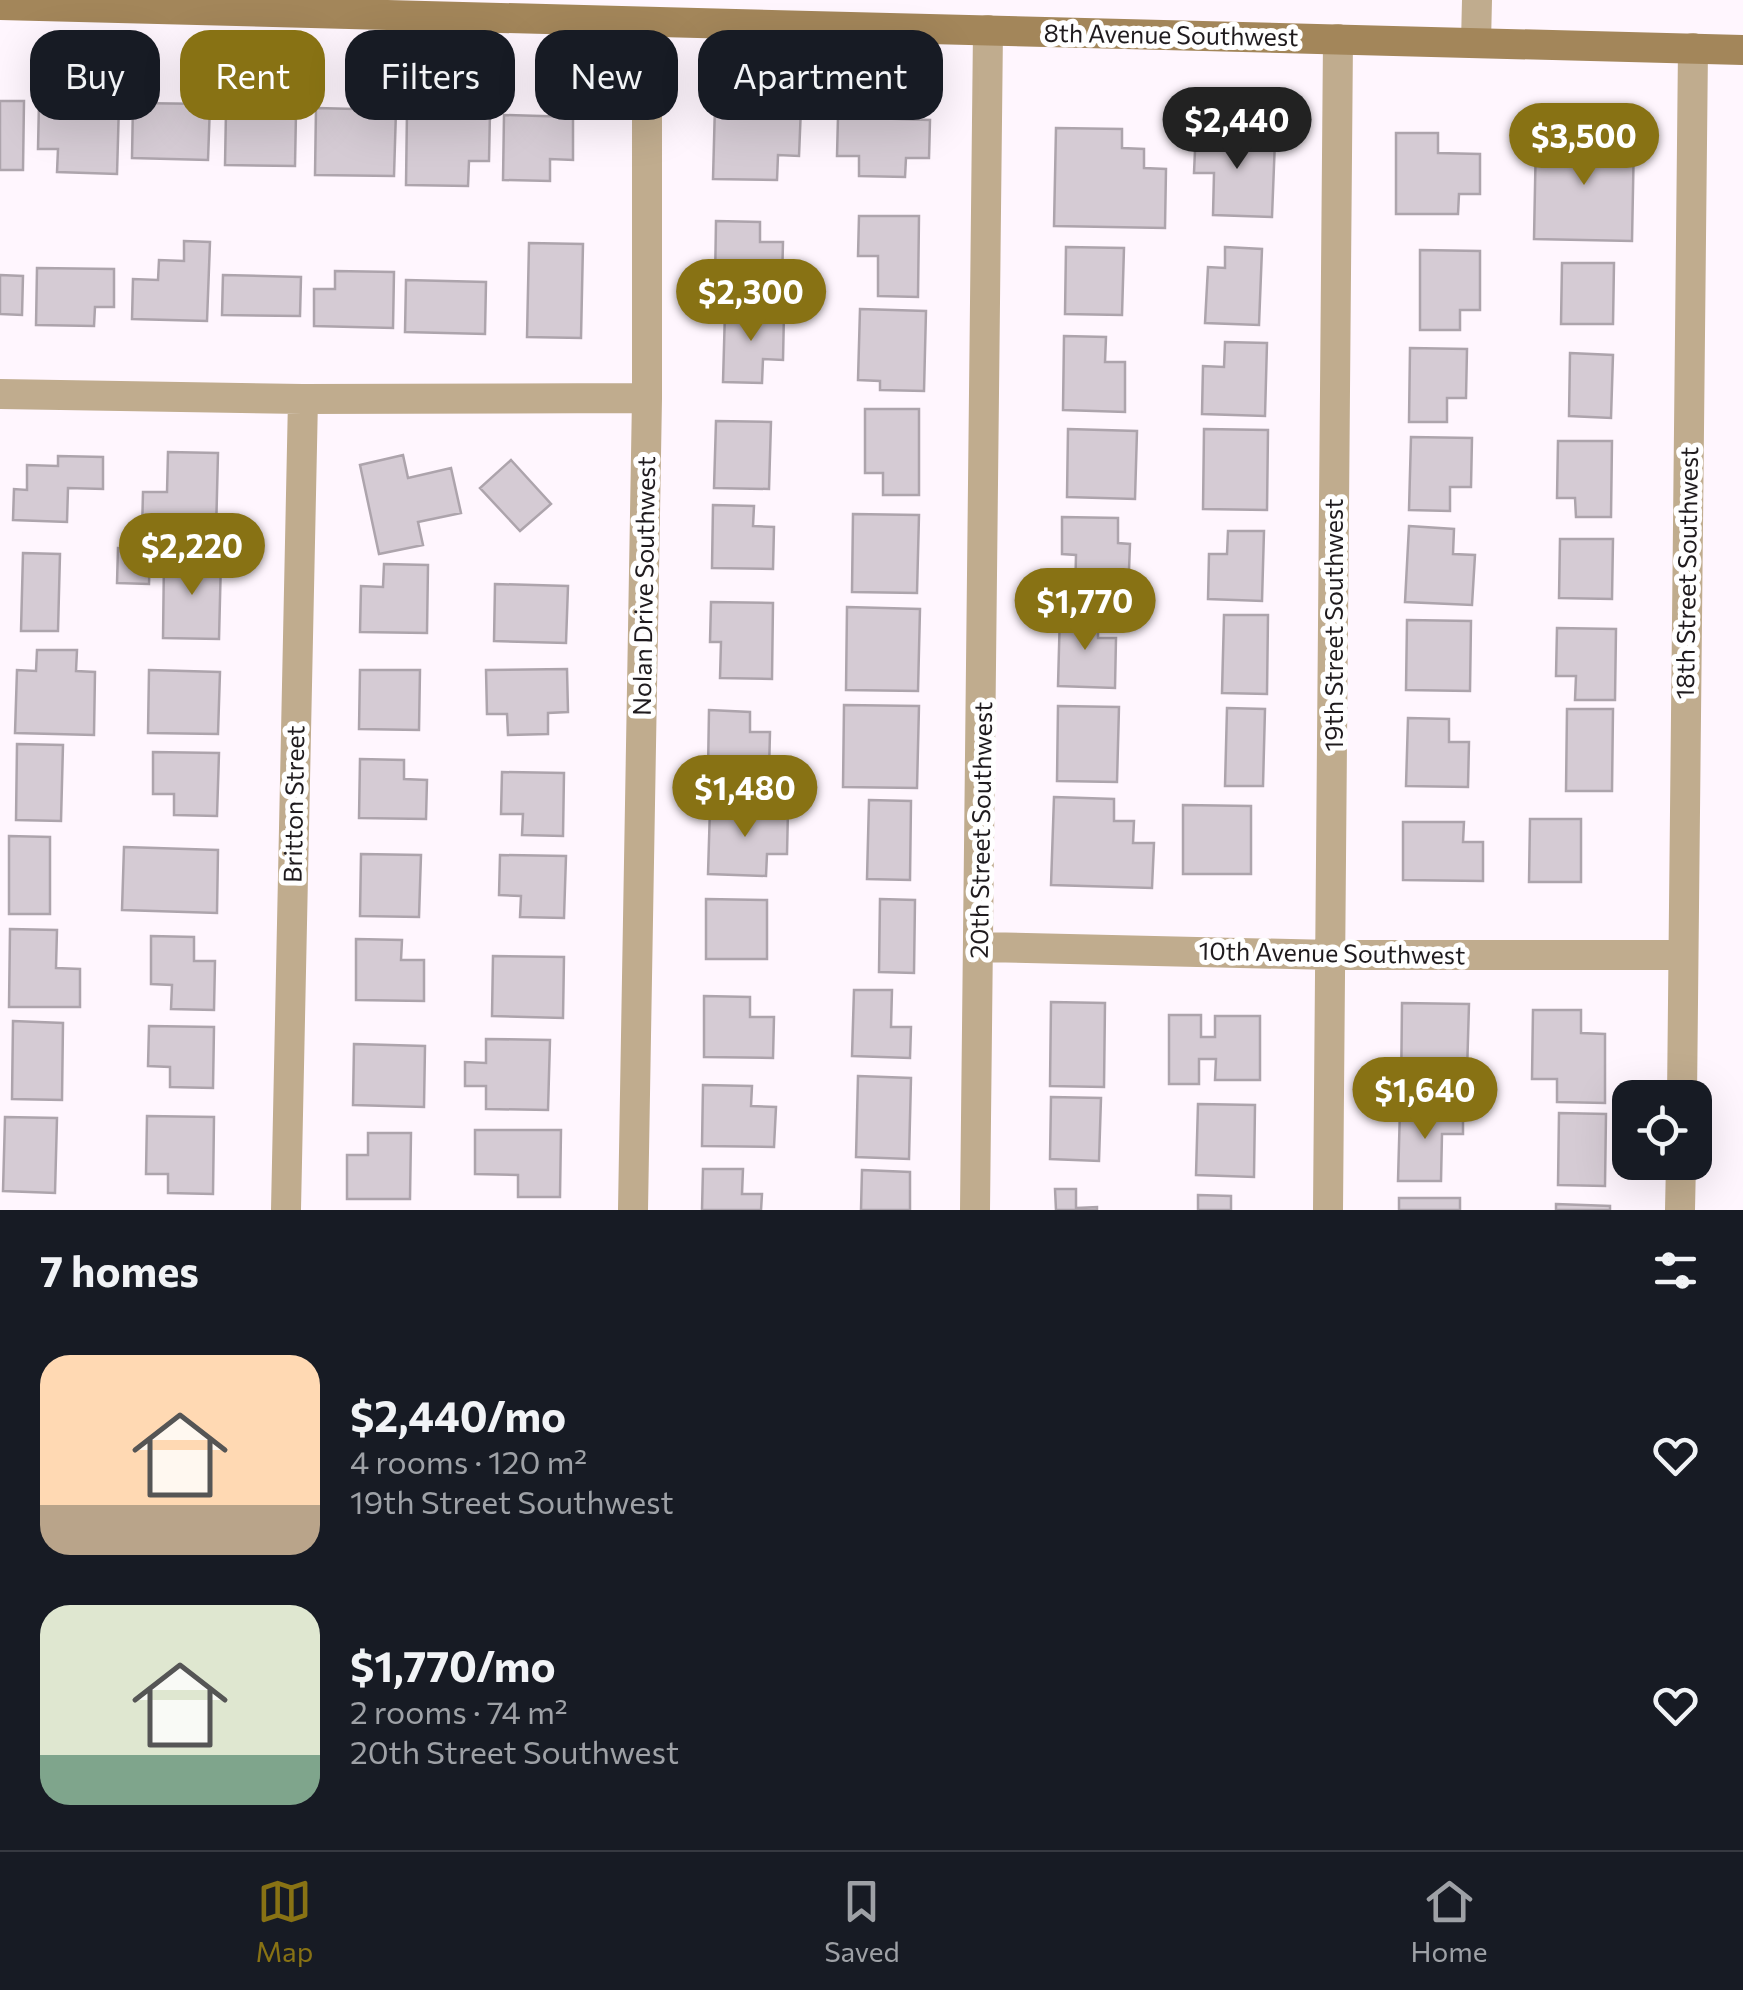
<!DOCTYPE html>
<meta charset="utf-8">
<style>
body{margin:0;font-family:Commissioner,sans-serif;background:#242831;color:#f1f3f6;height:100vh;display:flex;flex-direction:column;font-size:38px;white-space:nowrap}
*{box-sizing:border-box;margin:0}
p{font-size:32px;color:#9ea1a6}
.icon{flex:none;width:55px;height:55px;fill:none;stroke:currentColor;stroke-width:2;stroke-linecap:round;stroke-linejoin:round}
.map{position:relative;height:1210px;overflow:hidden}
.drawer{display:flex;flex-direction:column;background:#171b24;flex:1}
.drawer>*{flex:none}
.banner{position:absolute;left:30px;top:30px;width:1000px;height:90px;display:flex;gap:20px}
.fabs{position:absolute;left:1612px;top:1080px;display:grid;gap:20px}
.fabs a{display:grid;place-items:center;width:100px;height:100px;border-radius:20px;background:#171b24;box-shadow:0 10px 40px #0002;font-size:50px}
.price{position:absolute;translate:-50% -85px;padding:0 22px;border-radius:35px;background:#887214;color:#fff;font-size:32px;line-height:65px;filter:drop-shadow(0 2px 5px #0008)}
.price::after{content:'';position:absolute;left:50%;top:60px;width:30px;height:22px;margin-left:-15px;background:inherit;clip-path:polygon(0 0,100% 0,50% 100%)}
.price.current{background:#222;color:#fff}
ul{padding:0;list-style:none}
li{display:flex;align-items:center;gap:30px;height:250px;padding:0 40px}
li span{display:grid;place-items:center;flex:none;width:280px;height:200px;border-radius:30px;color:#555}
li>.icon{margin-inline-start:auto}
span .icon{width:120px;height:120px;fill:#fffc;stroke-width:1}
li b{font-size:42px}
h2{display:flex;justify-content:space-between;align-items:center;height:120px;padding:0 40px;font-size:42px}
.pill{padding:0 35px;border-radius:30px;background:#171b24;box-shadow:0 10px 40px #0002;font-size:35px;line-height:90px}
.pill.current{background:#887214;color:#fff}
.tabs{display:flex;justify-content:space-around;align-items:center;height:140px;border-top:2px solid #363941;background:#171b24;font-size:28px;color:#9ea1a6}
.tabs a{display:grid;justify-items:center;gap:5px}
.tabs .current{color:#887214}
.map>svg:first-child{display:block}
</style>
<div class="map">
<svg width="1743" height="1210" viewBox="0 0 1743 1210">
<rect width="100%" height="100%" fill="#fff6fe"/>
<!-- building -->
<path fill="#d5cbd4" stroke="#ada4ac" stroke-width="2.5" d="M0,101H24L23,170H0Z
M39,102L119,104L117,174L57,172L58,149H38Z
M133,103L210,104L208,160L132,158Z
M715,105L801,107L799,156L778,155L777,180L713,179Z
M316,108L396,110L394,176L315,175Z
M226,111L296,112L295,166L225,165Z
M407,111L490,112L489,161H469L468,186L406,185Z
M504,115L573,117V160L550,159V181L503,180Z
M838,117L930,120L929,158H906L905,177L859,176V156H837Z
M1056,128L1122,129V148L1144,149V168L1166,169L1165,228L1054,226Z
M1196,128L1230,130V138L1275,140L1272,217L1213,215L1214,173H1194Z
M1396,133H1438V153L1480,154V194H1459L1458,214H1396Z
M1536,136L1634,138L1632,241L1534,239Z
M859,216H919L918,297L878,296V256H858Z
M716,221L760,222V242H783L782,283L715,282Z
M184,241L210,242L207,321L132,319L133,279L158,280L159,260L184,261Z
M529,243L583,244L581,338L527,337Z
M1066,247L1124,248L1122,315L1065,314Z
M1225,247L1262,249L1259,325L1205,323L1208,267L1225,268Z
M1420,250L1480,251V310H1460V330H1420Z
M1562,263H1614L1613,324H1561Z
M37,268L114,269V307H95L94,326L36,325Z
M335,271L394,272L393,328L314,326V289H335Z
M0,275L23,276L22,315L0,314Z
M223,275L301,277L300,316L222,315Z
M406,280L486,282L485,334L405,332Z
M860,309L926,311L924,391L880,390V381L858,380Z
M725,311L784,312L783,360L763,359L762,383L723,382Z
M1064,336L1106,337L1105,362H1125V412L1063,410Z
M1225,342L1267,343L1265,416L1202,414L1203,366L1224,367Z
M1410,348L1467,349L1466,398H1447V422H1409Z
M1570,353L1613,355L1611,418L1569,416Z
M865,409H919V495H883V473H865Z
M716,421L771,422L769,489L714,488Z
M1068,429L1137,431L1135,499L1067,497Z
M1204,429L1268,430L1267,510L1203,509Z
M1411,437L1472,438L1471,487H1450V511L1409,510Z
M1558,441H1612L1611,517H1576L1575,498H1557Z
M168,452L218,453L216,533L142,532L143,492H167Z
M403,455L408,478L451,468L461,513L418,522L423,545L379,554L360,465Z
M58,456L103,457V489L68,488L67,522L13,520L14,489L27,490V465L58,466Z
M511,460L551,504L520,531L480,488Z
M713,505L754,506L753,526L774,527L773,569L712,568Z
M853,514L919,515L917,593L852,592Z
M1062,517L1118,518V543L1130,544L1129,570H1118V598L1075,597L1076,555L1062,554Z
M1409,526L1454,529L1453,554L1475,555L1472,605L1405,602Z
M1228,531H1264L1262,601L1208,599L1209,554H1227Z
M1560,539H1613L1612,599L1559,598Z
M118,548H150L149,584L117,583Z
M23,553L60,554L58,631H21Z
M164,558L221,559L219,639L163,638Z
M384,564L428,565L427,633L360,632L361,586L383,587Z
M495,584L568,586L566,643L494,641Z
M711,602L773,603L772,679L720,678L721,642H710Z
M847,607L920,609L918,691L846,690Z
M1060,612L1098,613V638H1116L1115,688L1058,686Z
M1224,615H1268L1267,694L1222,693Z
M1407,620L1471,621L1470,691L1406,690Z
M1557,628L1616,629L1615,700H1575L1576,676H1556Z
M37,650H77L76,671L95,672L94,735L15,733L17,670L36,671Z
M567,669L568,712L548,713V734L508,735L507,714H487L486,670Z
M149,670L220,672L218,734L148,733Z
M360,670H420L419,730L359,729Z
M844,705L919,706L917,788L843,787Z
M1058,706L1119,707L1117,782L1057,781Z
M1227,708L1265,709L1263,786H1225Z
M1567,709H1613L1612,791H1566Z
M709,710L750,712V732H770L769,772L708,770Z
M1408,718L1449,719V742H1469L1468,787L1406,786Z
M17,744L63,745L61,821L16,820Z
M153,752L219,753L217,816L174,815V794H153Z
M360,759L404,760V779L427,780L426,819L359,818Z
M502,772L564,773L563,836L522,835L523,814H501Z
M1054,797L1114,799V821H1134L1133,843H1154L1152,888L1051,885Z
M869,800L911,801L910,880L867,879Z
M1183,805L1251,806V874H1183Z
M710,808L788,810L787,854H767L766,876L708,874Z
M1530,819H1581V882H1529Z
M1403,822H1464L1463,842H1483V881L1403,880Z
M9,836L50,837V914H9Z
M124,847L218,850L217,913L122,910Z
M361,854L421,855L419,917L360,916Z
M500,855L566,856L564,918L520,917L521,896L499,895Z
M706,899L767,900V959H706Z
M880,899L915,900L914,973L879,972Z
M10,929L57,930L56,968L80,969V1007H9Z
M151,936L194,937V961H215L214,1010L171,1009L172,985L151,984Z
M356,939L402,940L401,960H424V1001L356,1000Z
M493,956L564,957L563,1018L492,1016Z
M854,990H892L891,1027H911L910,1058L852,1056Z
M704,996L750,997V1017H774L773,1058L704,1057Z
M1051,1002L1105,1003L1104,1087L1050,1086Z
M1402,1003L1469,1004L1467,1073H1446L1445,1096L1401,1095Z
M1533,1010H1581V1033L1605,1034V1103L1557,1102V1079H1532Z
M1169,1015H1201V1037H1215V1016H1260V1080H1215L1216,1059H1199V1084H1169Z
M13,1021L63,1023L62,1100L12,1099Z
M149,1026L214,1027L213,1088L170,1087V1067L148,1066Z
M486,1039L550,1040L548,1110L486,1109V1086H465V1062L486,1063Z
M354,1044L425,1046L424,1107L353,1105Z
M858,1076L911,1078L909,1159L856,1157Z
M703,1085L752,1086L751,1106L776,1107L774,1147L702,1146Z
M1051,1097L1101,1098L1099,1161L1050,1159Z
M1198,1104L1255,1105L1254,1177L1196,1175Z
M1400,1109L1463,1110V1134H1442L1441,1181H1398Z
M1559,1113L1606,1114L1605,1186L1558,1185Z
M147,1116L214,1117L213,1194L168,1193V1174H146Z
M5,1117L57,1118L55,1193L3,1191Z
M475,1130H561L560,1197H518V1175L475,1174Z
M368,1133H411L410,1199H347V1155H368Z
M703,1169H743L742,1194H762L761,1210H702Z
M862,1170L910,1172V1210H861Z
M1055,1189H1076V1208L1097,1207V1210H1056Z
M1198,1195L1231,1196V1210H1198Z
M1399,1198H1460V1210H1399Z
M1556,1204L1610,1206V1210H1556Z"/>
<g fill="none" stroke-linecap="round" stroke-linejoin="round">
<!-- street -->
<path stroke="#c0ac8e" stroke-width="30" d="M1476,43L1477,0
M0,394L303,399L647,398
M980,947L1332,955H1683
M1682,1098L1693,48
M286,1210L303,399
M633,1210L647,398V22
M975,1210L988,30
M1328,1210L1338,39
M1680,1210L1681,1162"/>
<!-- secondary -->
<path stroke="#a3865a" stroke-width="30" d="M0,5L1743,50"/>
</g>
<g text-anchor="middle" stroke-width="10" stroke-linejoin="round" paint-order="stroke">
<!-- street labels -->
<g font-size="25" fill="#1f1b1e" stroke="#fff">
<text transform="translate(1171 35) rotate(1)" y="9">8th Avenue Southwest</text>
<text transform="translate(1687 573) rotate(-89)" y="9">18th Street Southwest</text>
<text transform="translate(644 586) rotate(-89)" y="9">Nolan Drive Southwest</text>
<text transform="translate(1334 625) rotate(-90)" y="9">19th Street Southwest</text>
<text transform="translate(294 804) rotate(-89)" y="9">Britton Street</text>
<text transform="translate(981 830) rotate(-89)" y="9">20th Street Southwest</text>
<text transform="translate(1332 953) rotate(1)" y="9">10th Avenue Southwest</text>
</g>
</g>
</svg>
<div class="fabs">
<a><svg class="icon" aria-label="locate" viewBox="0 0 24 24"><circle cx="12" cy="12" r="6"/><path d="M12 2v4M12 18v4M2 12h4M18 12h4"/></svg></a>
</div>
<b class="price current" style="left:1237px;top:172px">$2,440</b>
<b class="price" style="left:1584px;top:188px">$3,500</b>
<b class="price" style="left:751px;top:344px">$2,300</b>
<b class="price" style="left:192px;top:598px">$2,220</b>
<b class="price" style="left:1085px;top:653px">$1,770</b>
<b class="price" style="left:745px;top:840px">$1,480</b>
<b class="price" style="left:1425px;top:1142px">$1,640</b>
<div class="banner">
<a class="pill">Buy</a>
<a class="pill current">Rent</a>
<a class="pill">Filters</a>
<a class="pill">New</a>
<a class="pill">Apartment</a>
</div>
</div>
<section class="drawer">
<h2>7 homes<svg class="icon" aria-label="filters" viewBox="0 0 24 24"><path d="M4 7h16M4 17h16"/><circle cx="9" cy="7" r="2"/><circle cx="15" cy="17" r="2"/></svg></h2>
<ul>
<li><span style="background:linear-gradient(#ffd9b3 75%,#b9a48a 0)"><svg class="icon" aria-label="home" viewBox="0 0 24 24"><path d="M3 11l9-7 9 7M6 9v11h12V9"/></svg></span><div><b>$2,440/mo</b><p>4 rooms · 120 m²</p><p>19th Street Southwest</p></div><svg class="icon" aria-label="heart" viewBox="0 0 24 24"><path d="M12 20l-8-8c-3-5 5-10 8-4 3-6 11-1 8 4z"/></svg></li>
<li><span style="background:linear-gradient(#dfe7d0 75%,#7fa58c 0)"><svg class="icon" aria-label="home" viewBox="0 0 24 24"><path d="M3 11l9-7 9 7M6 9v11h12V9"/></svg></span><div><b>$1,770/mo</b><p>2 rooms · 74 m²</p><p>20th Street Southwest</p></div><svg class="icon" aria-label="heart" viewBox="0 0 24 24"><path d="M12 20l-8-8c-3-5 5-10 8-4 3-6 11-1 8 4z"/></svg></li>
</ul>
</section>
<nav class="tabs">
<a class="current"><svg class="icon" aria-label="map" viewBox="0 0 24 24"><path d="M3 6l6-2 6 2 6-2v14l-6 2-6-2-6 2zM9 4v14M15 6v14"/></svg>Map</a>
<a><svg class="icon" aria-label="saved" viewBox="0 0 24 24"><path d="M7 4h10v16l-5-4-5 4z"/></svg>Saved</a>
<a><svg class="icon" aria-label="home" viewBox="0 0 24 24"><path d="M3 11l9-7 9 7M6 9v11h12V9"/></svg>Home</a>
</nav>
